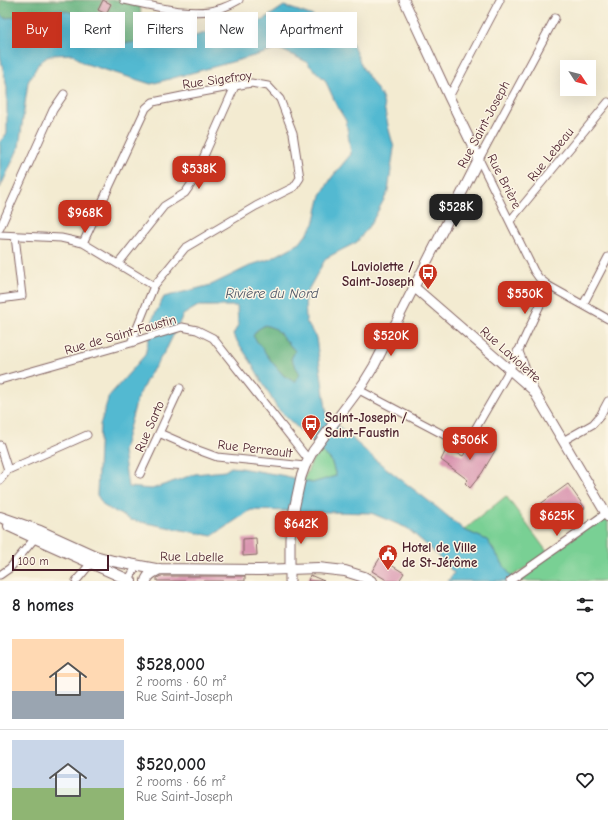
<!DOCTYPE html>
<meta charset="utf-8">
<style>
body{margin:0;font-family:"Comic Neue",sans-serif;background:#f6f6f6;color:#202124;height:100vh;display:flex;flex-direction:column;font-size:15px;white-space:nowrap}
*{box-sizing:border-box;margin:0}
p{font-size:13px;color:#757577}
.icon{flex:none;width:22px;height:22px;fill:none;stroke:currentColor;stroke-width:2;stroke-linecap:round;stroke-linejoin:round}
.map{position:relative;height:581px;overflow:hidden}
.panel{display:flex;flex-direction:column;background:#fff;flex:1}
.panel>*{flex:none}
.banner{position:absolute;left:12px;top:12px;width:400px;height:36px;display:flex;gap:8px}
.needle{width:26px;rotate:126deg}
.buttons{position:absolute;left:560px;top:60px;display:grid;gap:8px}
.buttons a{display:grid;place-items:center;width:36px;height:36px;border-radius:0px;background:#fff;box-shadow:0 4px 16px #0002;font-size:20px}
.scale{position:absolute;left:12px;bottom:10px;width:97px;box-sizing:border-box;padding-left:4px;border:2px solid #4a1f2b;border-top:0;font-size:11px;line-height:14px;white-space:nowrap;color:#4a1f2b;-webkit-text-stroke:3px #fcf5e5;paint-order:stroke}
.price{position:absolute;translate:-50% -34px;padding:0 9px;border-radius:8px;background:#c8321e;color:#fff;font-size:13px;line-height:26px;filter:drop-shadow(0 1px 2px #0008)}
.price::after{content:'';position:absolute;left:50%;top:24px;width:12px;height:9px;margin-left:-6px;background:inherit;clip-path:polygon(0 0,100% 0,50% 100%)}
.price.selected{background:#222;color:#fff}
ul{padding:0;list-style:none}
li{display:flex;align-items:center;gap:12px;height:100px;padding:0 12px}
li+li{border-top:1px solid #e0e0e0}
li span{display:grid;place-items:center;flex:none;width:112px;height:80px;border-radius:0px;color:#555}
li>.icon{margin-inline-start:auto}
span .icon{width:48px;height:48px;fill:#fffc;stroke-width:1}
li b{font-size:17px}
h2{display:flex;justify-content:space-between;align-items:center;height:48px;padding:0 12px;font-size:17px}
.pill{padding:0 14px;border-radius:0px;background:#fff;box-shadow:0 4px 16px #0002;font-size:14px;line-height:36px}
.pill.selected{background:#c8321e;color:#fff}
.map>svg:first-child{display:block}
</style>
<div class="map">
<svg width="608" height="581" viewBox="0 0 608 581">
<rect width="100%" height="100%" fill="#fcf5e5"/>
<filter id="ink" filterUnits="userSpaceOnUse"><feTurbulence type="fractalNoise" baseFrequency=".025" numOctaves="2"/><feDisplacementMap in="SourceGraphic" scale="8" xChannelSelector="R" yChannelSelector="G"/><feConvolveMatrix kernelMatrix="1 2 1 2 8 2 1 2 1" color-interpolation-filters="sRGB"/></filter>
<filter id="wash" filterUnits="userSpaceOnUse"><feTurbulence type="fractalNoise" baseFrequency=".012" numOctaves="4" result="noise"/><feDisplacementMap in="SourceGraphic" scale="16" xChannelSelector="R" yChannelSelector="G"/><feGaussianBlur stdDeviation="0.9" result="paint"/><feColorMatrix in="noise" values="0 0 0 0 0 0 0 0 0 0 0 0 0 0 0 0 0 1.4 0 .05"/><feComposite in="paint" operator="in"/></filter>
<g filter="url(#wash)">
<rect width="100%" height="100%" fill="#f3ebd1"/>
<!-- green -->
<path fill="#79d094" stroke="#627860" d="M318,448L331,460L336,476L313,483L303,481Z
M506,496L548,553L511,577L487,540L464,530Z
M605,514L608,517V581H516Z"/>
<!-- forest -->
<path fill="#62b27e" stroke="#566854" d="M0,0H140L141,18L137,42L120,44L100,34L70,12L17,17L4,18L0,14Z
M265,325L276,329L295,351L291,359L301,374L295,383L284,376L272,362L253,336L257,330Z"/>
<!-- water -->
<path fill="#53b9d1" stroke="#4e6c7e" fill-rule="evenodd" d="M284,6L313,16L351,40L362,67L382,97L389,130L394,148L388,192L372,222L357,242L326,258L308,290L305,298L306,321L316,338L327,416L377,461L439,509L464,530L487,540L514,581H448L454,573L429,547L407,528L371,513L251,510L212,536L131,520L104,506L97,495L100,425L109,396L145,355L154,316L164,297L211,285L254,264L270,259L300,243L314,224L321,195L332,177L351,154L346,121L337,106L325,80L305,61L279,49L151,84L83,63L73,54L50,55L39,63L28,82L19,147L0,188V142L7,133V88L0,55V14L4,18L17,17L57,9L70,12L100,34L120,44L137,42L162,43L195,36L226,27L263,20ZM198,306H237L238,325L233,335L251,362L277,408L331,460L336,476L312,483L303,481L286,476L240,468L231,467L225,471L195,474L152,489L128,487L123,451L137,399L147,379L167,348L183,315ZM265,325L276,329L295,351L291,359L300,374L295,382L284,376L272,362L253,336L257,330Z"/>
<g id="blocks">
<!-- building -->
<path fill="#da97b1" d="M103,0L111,4L106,14L98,10Z
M475,438L496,449L482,473L470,488L465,483L468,480L441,460L447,448L463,456Z
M568,484L585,508L556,529L539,505Z
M256,538L257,555L243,556V539Z
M380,558L404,573L399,581H388L372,571Z
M310,575L324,581H308Z
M161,576H245V581H157V578Z"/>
</g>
</g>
<g filter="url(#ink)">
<use href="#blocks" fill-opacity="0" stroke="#856665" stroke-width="1"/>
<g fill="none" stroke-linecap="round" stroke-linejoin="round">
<!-- street casing -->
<g stroke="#856665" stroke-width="9">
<path id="street" d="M124,0C154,6 193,18 222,8C228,6 234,3 239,0
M555,18L479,159L534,271L539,278L549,286L608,319
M449,97L500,0
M510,221L608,102
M0,228L53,110L64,94
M0,235L61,238L83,243L154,286
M83,243L146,108L153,102L187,95L251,83L268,86L280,99L293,133L300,178L294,187L256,206L185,248L154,286L131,343
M118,264L164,206L185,193L192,183L235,86
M0,299L22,296L15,236
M583,305L608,257
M0,380L131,343L145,338L182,327L197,330L213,338L308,459
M359,390L452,439C464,442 466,440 474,431L510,369L549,286
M159,433L198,450L217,457L305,466
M563,441L593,424L600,416L608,401
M0,445L8,470
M140,474L180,388
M0,480L8,470L87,435
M0,575L10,568L35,538
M76,581L91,563
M128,581L137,565
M510,581L608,512"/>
</g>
<!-- secondary casing -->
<g stroke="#856665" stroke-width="11">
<path id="secondary" d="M414,287L533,390L608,517
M518,352L532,387
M290,581V538L292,519L301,477L305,466L313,451L363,384L374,366L479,159L449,97L404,0"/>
</g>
<!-- primary casing -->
<g stroke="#856665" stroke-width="12">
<path id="primary" d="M0,517L40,531L95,556L113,561L156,569L260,570L318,568L345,571L364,577L371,581
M9,526L35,538L131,581
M146,581C148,574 154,572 160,569"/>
</g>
<!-- street -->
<use href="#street" stroke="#fff" stroke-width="7"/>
<!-- secondary -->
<use href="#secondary" stroke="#fff" stroke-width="9"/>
<!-- primary -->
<use href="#primary" stroke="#fff" stroke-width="10"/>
</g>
</g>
<!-- icons -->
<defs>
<g id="bus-pin" transform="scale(1)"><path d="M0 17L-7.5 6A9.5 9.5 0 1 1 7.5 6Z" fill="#c8321e" stroke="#fcf5e5"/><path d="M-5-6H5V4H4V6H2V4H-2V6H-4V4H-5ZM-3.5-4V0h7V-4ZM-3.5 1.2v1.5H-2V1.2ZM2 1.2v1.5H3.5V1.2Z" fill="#fff"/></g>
<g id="civic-pin" transform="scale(1)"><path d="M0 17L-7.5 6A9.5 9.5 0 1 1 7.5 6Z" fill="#c8321e" stroke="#fcf5e5"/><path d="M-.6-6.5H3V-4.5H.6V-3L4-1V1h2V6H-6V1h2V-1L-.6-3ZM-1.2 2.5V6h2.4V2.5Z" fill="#fff"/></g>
</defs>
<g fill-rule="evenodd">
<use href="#bus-pin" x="428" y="273"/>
<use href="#bus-pin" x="311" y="424"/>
<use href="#civic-pin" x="388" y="554"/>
</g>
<g text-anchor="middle" stroke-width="3" stroke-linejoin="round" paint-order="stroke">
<!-- street labels -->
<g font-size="13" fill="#4a1f2b" stroke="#fcf5e5">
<text transform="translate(217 79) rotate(-8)" y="5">Rue Sigefroy</text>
<text transform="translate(483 124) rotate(-62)" y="5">Rue Saint-Joseph</text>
<text transform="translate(550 154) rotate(-51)" y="5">Rue Lebeau</text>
<text transform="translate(505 181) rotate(63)" y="5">Rue Brière</text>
<text transform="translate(120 334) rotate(-16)" y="5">Rue de Saint-Faustin</text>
<text transform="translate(511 354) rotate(42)" y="5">Rue Laviolette</text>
<text transform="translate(149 426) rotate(-66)" y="5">Rue Sarto</text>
<text transform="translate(255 448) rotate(7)" y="5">Rue Perreault</text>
<text transform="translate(192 556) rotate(1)" y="5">Rue Labelle</text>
</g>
<!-- poi labels -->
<g font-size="13" font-weight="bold" fill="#4a1f2b" stroke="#fcf5e5" text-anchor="start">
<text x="414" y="271" text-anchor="end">Laviolette /<tspan x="414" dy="15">Saint-Joseph</tspan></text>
<text x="325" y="422">Saint-Joseph /<tspan x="325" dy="15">Saint-Faustin</tspan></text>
<text x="402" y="552">Hotel de Ville<tspan x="402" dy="15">de St-Jérôme</tspan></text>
</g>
<!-- water labels -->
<g font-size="14" font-style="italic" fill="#4d5565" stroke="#fcf5e5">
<text x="272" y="298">Rivière du Nord</text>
</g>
</g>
</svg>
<div class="buttons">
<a><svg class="needle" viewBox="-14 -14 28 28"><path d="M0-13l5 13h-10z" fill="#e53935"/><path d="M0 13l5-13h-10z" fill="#757577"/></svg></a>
</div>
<div class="scale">100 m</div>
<b class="price" style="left:199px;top:190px">$538K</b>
<b class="price selected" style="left:456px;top:228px">$528K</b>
<b class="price" style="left:85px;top:234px">$968K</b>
<b class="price" style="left:525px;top:315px">$550K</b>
<b class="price" style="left:391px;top:357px">$520K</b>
<b class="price" style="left:470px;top:461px">$506K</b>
<b class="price" style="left:557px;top:537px">$625K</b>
<b class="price" style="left:301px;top:545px">$642K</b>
<div class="banner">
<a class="pill selected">Buy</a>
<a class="pill">Rent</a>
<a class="pill">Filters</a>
<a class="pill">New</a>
<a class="pill">Apartment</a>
</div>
</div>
<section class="panel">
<h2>8 homes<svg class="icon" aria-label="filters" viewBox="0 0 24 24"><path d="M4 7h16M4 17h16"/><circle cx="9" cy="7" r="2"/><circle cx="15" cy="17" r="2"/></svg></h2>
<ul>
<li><span style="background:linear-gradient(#ffd9b3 65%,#9aa5b1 0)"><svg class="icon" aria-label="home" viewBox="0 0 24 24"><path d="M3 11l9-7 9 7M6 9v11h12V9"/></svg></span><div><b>$528,000</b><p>2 rooms · 60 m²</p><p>Rue Saint-Joseph</p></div><svg class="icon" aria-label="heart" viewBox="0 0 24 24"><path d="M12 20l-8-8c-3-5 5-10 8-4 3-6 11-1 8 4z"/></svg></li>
<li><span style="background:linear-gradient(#c9d6e8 60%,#8fb573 0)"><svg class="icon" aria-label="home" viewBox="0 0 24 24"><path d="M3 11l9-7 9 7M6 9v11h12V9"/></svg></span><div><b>$520,000</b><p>2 rooms · 66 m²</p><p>Rue Saint-Joseph</p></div><svg class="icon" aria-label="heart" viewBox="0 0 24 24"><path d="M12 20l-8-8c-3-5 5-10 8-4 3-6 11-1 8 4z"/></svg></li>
</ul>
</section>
